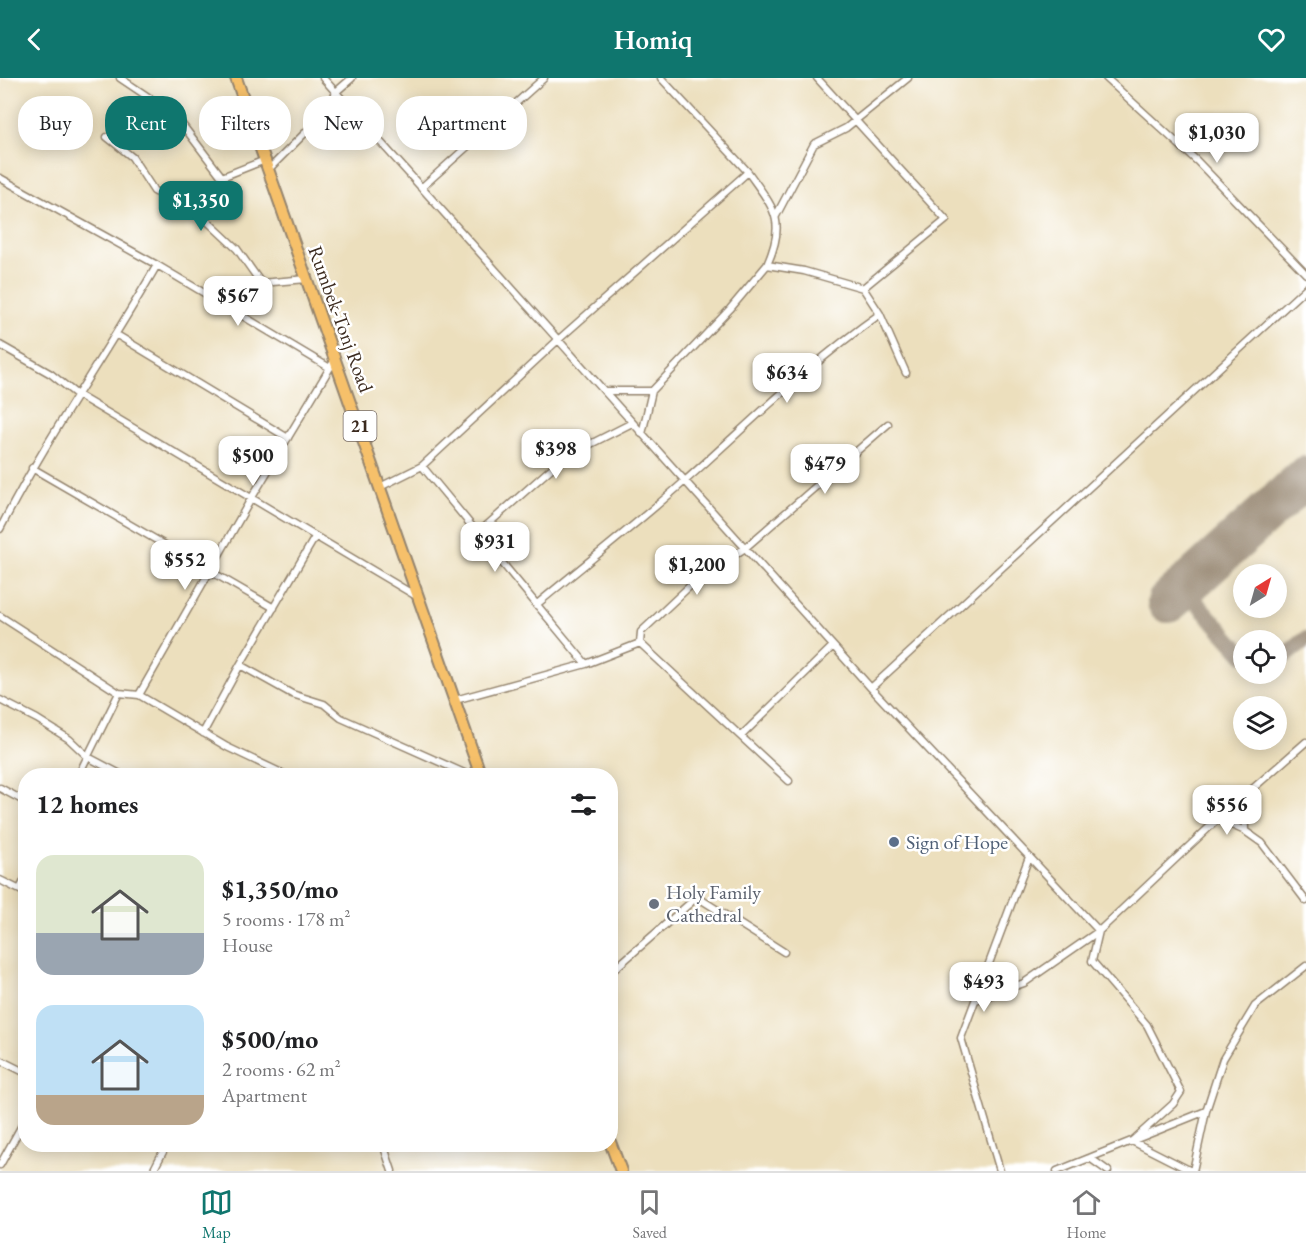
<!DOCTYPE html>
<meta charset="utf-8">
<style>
body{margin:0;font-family:"EB Garamond",serif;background:#f2f2f2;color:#202124;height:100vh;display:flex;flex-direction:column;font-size:22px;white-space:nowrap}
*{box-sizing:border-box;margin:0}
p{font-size:20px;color:#757577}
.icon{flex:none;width:33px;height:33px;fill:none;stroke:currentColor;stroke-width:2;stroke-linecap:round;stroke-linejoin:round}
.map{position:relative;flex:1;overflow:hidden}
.details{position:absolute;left:18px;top:690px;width:600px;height:384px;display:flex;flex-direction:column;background:#fff;border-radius:24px;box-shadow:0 3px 15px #0003}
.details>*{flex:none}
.hud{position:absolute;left:18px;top:18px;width:600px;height:54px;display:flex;gap:12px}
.needle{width:39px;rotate:37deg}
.buttons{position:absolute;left:1233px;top:486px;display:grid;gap:12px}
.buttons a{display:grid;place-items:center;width:54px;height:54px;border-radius:50%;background:#fff;box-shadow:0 3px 15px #0003;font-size:30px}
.price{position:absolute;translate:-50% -51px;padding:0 14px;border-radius:12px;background:#fff;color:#222;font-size:20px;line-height:39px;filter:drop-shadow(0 2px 3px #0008)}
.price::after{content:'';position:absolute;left:50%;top:36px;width:18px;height:14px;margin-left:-9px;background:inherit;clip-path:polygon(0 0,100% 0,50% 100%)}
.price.on{background:#0f766e;color:#fff}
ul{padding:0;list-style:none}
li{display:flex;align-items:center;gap:18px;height:150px;padding:0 18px}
li span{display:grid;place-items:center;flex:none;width:168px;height:120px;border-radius:18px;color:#555}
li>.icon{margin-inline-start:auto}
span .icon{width:72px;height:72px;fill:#fffc;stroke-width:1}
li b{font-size:26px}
h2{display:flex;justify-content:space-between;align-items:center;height:72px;padding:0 18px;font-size:26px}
.pill{padding:0 21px;border-radius:24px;background:#fff;box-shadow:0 3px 15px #0003;font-size:21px;line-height:54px}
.pill.on{background:#0f766e;color:#fff}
header{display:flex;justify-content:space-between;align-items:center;height:78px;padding:0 18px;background:#0f766e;color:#fff;font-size:27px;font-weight:600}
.tabs{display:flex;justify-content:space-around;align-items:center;height:84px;border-top:2px solid #e0e0e0;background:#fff;font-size:16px;color:#757577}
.tabs a{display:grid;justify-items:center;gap:3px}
.tabs .on{color:#0f766e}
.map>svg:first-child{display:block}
</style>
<header><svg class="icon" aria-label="back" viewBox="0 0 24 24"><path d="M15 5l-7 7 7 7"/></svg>Homiq<svg class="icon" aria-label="heart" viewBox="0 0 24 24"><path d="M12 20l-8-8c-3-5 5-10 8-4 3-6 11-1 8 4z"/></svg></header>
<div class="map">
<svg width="1306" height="1093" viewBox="0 0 1306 1093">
<rect width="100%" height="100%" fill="#fff"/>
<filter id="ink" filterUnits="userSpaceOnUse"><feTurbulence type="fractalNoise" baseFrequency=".0167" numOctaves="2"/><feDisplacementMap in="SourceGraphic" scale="12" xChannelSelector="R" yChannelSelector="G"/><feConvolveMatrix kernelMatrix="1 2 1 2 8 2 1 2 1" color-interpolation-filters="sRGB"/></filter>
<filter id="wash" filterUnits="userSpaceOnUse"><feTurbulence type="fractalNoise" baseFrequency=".008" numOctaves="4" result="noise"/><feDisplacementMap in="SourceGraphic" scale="24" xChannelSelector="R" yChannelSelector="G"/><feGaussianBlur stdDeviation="1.35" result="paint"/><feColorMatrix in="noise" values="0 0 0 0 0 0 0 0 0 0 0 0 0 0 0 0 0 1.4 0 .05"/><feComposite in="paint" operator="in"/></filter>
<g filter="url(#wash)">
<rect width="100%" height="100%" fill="#ecdfbd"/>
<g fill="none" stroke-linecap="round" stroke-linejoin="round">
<!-- taxiway -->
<path stroke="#94846e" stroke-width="16" d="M1183,510L1244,577
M1276,585L1306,561"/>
<!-- runway -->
<path stroke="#94846e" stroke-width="42" d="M1168,524L1306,399"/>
</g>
</g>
<g filter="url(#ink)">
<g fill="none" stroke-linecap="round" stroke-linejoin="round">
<!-- street casing -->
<g stroke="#94846e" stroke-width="9">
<path id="street" d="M120,0L175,37L222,99L265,82
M323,0L871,610L1099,853
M817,0L946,142L863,210L880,236L906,295
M1106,0L1197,83L1306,196
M107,59L132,79L154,113L205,141L237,171L261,205L307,201
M269,91L325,35L337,13L352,0
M748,94C774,131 787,142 767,187L804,193L863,210
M0,100L157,187L330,290
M421,110L544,0
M776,138L814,66L846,50L908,0
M117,257L288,360
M0,267L51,296L76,316L416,518
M604,313H652L730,231L767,187
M642,356L652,313
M422,388L586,586
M32,390L274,530
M382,408L422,388L558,262L748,94L661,0
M0,451C47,359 106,276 157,187
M478,455L563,380L632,345
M536,527C586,485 638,445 686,402C750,345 810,285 880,236
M0,538L119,615L139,617L227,669L288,698
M640,565L641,554L692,506L745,470L888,346
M240,587L315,459
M871,610L1306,210
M139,617L251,421L334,283
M0,622L37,641L69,661L88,679L124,698
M455,622L586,586L640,565L789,703
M203,655L240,587L292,616L324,626L341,640L471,698
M741,658L833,568
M78,698L119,615
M0,710L26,724
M1244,718L1245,753L1262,765L1306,823
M1218,741L1245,753
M0,802L26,815
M20,811L26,799
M1099,853L1092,883L1147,947L1181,1014L1173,1026L1132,1063L1191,1093
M610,895L697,819L784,874
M976,922L1024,905L1099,853L1218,741L1306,664
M0,982L26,995
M383,1066L392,1093
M1090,1080L1108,1093
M0,1087L26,1040
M153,1093L167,1066
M1000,1093L961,960L1029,779
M1057,1093L1206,1033
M1193,1093L1206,1033L1223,981L1255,928L1306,888"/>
</g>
<!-- primary casing -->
<g stroke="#94846e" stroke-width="14">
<path id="primary" d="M236,0L481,698
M610,1064L621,1093"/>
</g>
<!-- street -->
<use href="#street" stroke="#fff" stroke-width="6"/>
<!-- primary -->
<use href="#primary" stroke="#f6c06b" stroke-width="10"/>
</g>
</g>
<!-- markers -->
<circle fill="#5c6f8a" stroke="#fff" stroke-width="2" cx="894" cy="764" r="6"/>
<circle fill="#6b7280" stroke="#fff" stroke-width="2" cx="654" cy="826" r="6"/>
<g text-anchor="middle" stroke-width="5" stroke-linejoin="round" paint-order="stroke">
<!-- shield labels -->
<rect fill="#fff" stroke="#766a62" stroke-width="1.5" x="343.5" y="333" width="33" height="30" rx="4.5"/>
<g font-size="18" font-weight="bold" fill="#3b2a1e">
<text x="360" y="354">21</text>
</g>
<!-- street labels -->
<g font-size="20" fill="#3b2a1e" stroke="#fff">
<text transform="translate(341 241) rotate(70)" y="7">Rumbek-Tonj Road</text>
</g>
<!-- service labels -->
<g font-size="20" fill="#4e5e75" stroke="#fff" text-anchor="start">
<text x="906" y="771">Sign of Hope</text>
</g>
<!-- worship labels -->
<g font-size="20" fill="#5b616d" stroke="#fff" text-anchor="start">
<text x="666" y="821">Holy Family<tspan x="666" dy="23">Cathedral</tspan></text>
</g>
</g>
</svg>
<div class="buttons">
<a><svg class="needle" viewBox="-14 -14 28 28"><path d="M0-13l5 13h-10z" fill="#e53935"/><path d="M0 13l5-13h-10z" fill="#757577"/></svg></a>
<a><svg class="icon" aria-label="locate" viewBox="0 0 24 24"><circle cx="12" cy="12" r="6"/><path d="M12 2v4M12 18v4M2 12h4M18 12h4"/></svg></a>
<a><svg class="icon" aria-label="layers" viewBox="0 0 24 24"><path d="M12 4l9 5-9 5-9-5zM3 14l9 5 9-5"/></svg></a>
</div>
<b class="price" style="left:1217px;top:86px">$1,030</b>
<b class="price on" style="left:201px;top:154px">$1,350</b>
<b class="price" style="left:238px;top:249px">$567</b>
<b class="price" style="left:787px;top:326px">$634</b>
<b class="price" style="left:556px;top:402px">$398</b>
<b class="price" style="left:253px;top:409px">$500</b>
<b class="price" style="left:825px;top:417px">$479</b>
<b class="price" style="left:495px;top:495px">$931</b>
<b class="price" style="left:185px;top:513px">$552</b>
<b class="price" style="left:697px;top:518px">$1,200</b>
<b class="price" style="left:1227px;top:758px">$556</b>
<b class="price" style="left:984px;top:935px">$493</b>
<div class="hud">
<a class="pill">Buy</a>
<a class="pill on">Rent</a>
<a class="pill">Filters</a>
<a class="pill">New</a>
<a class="pill">Apartment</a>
</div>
<section class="details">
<h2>12 homes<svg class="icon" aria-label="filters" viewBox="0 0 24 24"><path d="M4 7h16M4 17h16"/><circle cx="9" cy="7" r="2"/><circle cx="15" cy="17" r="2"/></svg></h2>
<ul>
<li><span style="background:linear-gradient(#dfe7d0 65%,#9aa5b1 0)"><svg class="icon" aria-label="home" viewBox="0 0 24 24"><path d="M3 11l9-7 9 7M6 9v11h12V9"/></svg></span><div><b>$1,350/mo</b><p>5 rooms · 178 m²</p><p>House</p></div></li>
<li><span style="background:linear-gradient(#bfe0f5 75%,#b9a48a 0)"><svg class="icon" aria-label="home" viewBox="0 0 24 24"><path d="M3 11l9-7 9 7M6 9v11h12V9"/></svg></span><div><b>$500/mo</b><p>2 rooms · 62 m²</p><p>Apartment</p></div></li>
</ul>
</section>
</div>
<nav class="tabs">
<a class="on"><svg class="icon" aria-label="map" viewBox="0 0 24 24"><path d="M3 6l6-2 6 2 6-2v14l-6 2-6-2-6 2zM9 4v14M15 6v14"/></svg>Map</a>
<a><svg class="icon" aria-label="saved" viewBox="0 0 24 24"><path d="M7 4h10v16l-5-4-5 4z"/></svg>Saved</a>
<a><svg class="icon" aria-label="home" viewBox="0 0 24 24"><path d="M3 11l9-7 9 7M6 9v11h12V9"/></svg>Home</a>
</nav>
